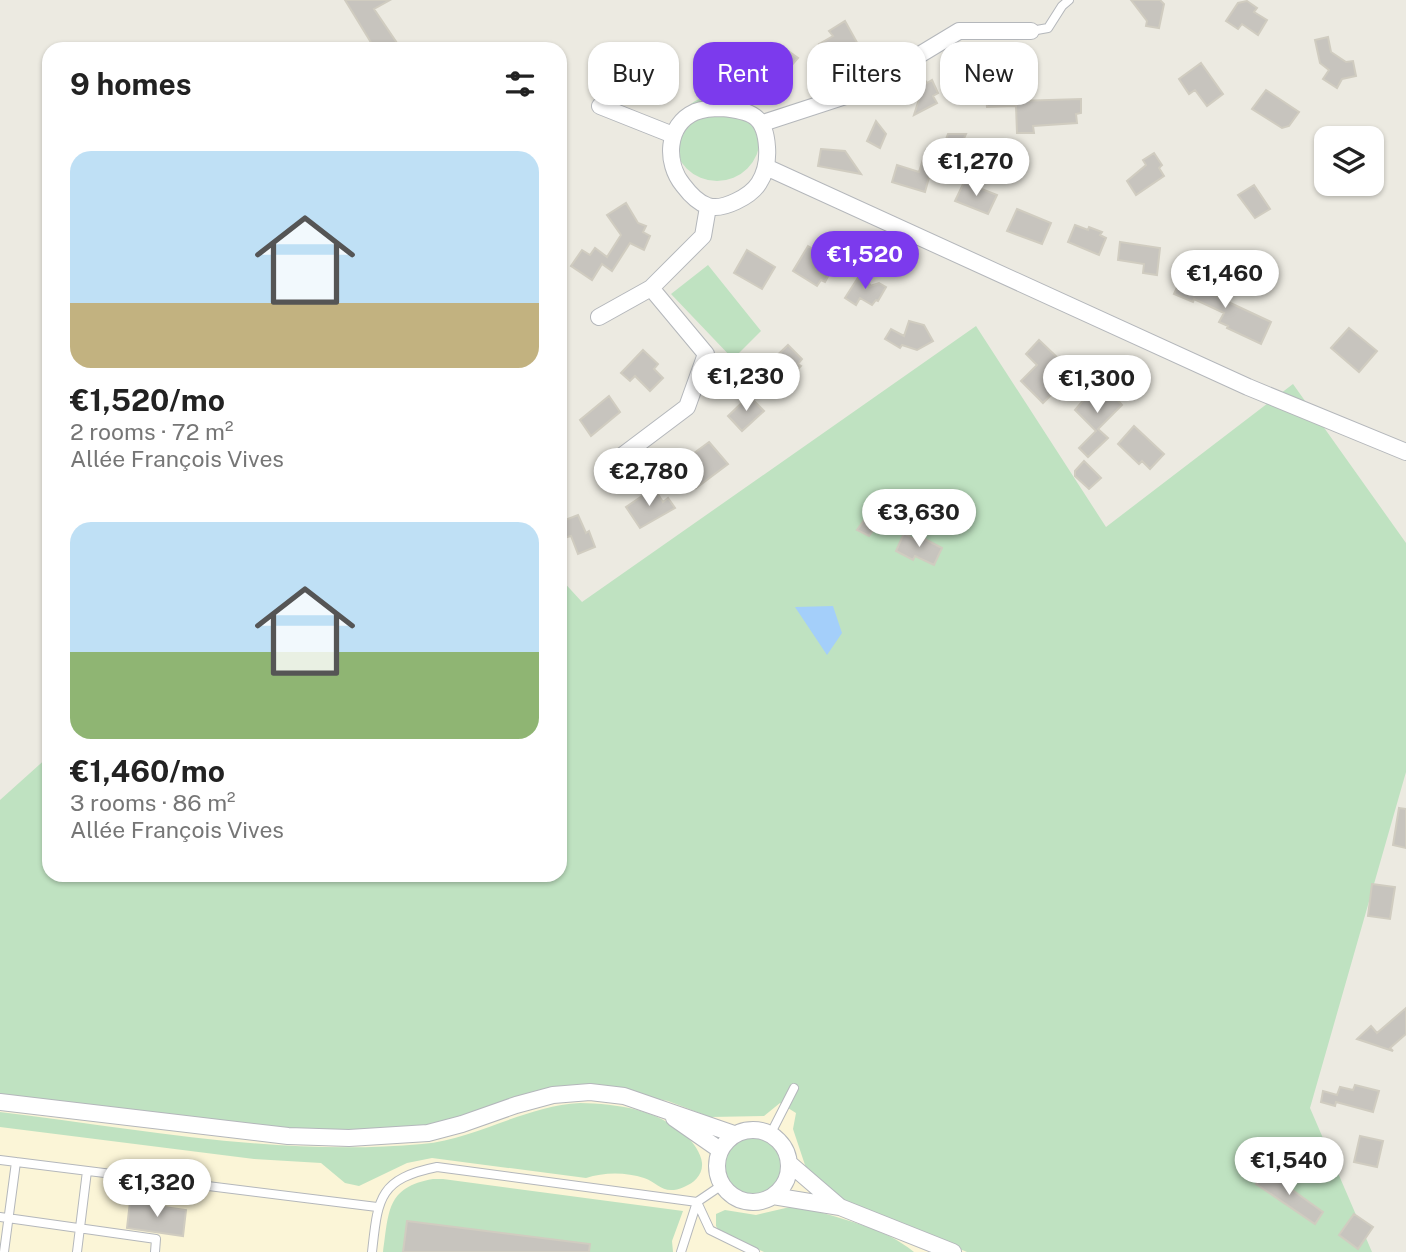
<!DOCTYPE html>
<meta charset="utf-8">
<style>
body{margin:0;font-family:"Public Sans",sans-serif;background:#f2f2f2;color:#222;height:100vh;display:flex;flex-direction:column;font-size:26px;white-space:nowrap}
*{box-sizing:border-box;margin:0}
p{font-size:23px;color:#767676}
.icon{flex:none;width:38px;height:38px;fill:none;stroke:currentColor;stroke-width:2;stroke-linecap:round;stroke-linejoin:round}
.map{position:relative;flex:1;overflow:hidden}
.details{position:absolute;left:42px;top:42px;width:525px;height:840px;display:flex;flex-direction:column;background:#fff;border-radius:21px;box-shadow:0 2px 5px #0004}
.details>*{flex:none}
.guide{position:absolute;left:588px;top:42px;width:665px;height:63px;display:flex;gap:14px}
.fabs{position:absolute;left:1314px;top:126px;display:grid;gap:14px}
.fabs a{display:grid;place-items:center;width:70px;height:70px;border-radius:14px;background:#fff;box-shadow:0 2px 5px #0004;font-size:35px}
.price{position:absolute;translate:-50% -60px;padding:0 16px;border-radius:24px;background:#fff;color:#222;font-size:23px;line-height:46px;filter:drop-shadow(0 2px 4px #0008)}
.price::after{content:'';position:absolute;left:50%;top:42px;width:21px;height:16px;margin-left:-10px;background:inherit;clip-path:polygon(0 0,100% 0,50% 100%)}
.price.active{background:#7c3aed;color:#fff}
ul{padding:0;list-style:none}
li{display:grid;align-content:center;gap:14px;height:371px;padding:0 28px}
li span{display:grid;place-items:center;height:217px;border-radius:21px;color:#555}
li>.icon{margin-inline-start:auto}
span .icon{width:126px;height:126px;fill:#fffc;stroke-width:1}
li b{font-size:30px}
h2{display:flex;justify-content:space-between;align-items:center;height:84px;padding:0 28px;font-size:30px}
.pill{padding:0 24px;border-radius:21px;background:#fff;box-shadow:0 2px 5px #0004;font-size:24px;line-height:63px}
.pill.active{background:#7c3aed;color:#fff}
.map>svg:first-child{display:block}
</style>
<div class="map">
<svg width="1406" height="1252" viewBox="0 0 1406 1252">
<rect width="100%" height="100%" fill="#eceae1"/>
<!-- commercial -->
<path fill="#fbf5d7" d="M558,1069L793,1099L981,1252H0V1088Z"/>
<!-- green -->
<path fill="#bfe2c1" d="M674 138a43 43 0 1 1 86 0a43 43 0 1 1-86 0Z
M708,265L761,331L733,359L671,294Z
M976,326L1106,527L1293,384L1406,543V772L1310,1108L1372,1252H967L841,1199L806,1168L793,1129L796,1113L780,1103L764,1116L710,1117L668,1101L605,1088L425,1127L312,1132L0,1095V800L49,756V875H560V578L582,602Z
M580,1103C618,1104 657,1109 686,1136C693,1142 701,1153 702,1163C703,1175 694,1183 684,1187C663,1196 659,1183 644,1178C626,1172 604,1172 586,1178L432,1158L407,1163L359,1186L345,1183L321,1163L254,1159L0,1127V1112C139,1129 281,1157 422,1144C477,1139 524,1106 580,1103Z
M723 1166a29 29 0 1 1 58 0a29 29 0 1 1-58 0Z
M433,1179H443L683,1211L672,1241L673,1252H589V1244L407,1221L403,1252H383C389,1212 386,1187 433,1179Z
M790,1207H803C840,1219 884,1227 914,1252H764L719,1231L716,1226V1214L725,1210L756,1215Z"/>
<!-- water -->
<path fill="#a4cffa" d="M833,606L842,633L827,655L795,607Z"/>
<!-- building -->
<path fill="#c7c4be" stroke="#d0ccc0" stroke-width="2" d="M345,0H390L374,9L397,43L388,49H375Z
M1131,0H1160L1164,4L1159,28L1146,26L1147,21Z
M1247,1L1257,8L1254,12L1267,20L1258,35L1242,24L1238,29L1226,21L1238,3Z
M845,21L859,46L843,55L842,53L828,59L819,44L833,36L829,31Z
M1328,37L1331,52L1346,62L1353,61L1356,76L1342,79L1337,88L1323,79L1329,70L1320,63L1315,40Z
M771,43L781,51L784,48L798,58L780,79L760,64L764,59L762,57Z
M1201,63L1223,94L1207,106L1195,90L1189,94L1179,79Z
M925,80L927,83L932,80L938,93L933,96L937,103L914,115Z
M1015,87L1016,101L1081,99V113L1076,114L1077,123L1033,126L1034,133H1017L1016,106L987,107L986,88Z
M1266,90L1299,112L1289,126L1282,128L1252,109Z
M876,121L886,134L880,148L867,141Z
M948,134H966L957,154L943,147Z
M821,149L845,151L861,174L818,166Z
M926,150L936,152L925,192L892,182L897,165L919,172Z
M1154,153L1162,165L1159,168L1164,176L1136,195L1127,181L1146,165L1143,160Z
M964,182L997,195L988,214L955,201Z
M1254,185L1270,209L1255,218L1238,195Z
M626,203L638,223L646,226L643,232L650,236L644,250L630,243L612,271L602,264L592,280L571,266L582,250L590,255L595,248L607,257L621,235L607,215Z
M1017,209L1051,223L1042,244L1007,231Z
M1075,225L1088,230L1089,227L1102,232L1100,235L1106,238L1099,255L1068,242Z
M1120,242L1160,248L1157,275L1143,273L1144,264L1118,260Z
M808,246L836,262L825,282L821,280L817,286L793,271Z
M747,250L775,267L762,289L734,273Z
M867,274L870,286L879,283L886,287L878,301L876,300L872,305L860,298L856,305L845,298L859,276Z
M1183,274L1212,287L1209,293L1271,322L1261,344L1227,328L1228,326L1219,322L1224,313L1194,299L1193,302L1174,294Z
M909,321L924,325L933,341L917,350L902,345L900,348L885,339L891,329L904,336Z
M1349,328L1377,351L1359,372L1331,348Z
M1039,340L1060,360L1043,377L1056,390L1043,403L1021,381L1037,365L1026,354Z
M788,345L802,359L798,364L801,366L787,380L791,384L780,395L769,384L778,375L768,364Z
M643,350L658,364L654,369L663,378L650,391L635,376L630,381L621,373Z
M1100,381L1122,405L1098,429L1108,438L1088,457L1079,448L1096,431L1075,410Z
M609,396L620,412L591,436L580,420Z
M749,396L764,411L742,431L728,416Z
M1134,426L1164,454L1150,469L1142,461L1139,464L1118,444Z
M709,442L728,464L696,488L678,465Z
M1084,461L1101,478L1089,489L1075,476V471Z
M654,488L663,502L668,498L675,508L640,528L626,507Z
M881,497L891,505L869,536L857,530Z
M578,515L586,533L589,531L595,547L578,554L571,536L560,539V522Z
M904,533L921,543L923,538L942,548L934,565L915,556L913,560L896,551Z
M1399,808L1406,809V848L1393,845Z
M1372,884L1395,887L1390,919L1368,916Z
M1406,1008V1034L1390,1048L1393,1051L1357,1039L1371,1026L1377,1033Z
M1355,1085L1379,1091L1373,1112L1336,1102L1335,1106L1321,1102L1323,1091L1337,1095L1340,1087L1353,1090Z
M1360,1136L1383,1141L1377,1167L1354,1162Z
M1266,1171L1323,1212L1315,1224L1256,1184Z
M130,1202L186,1210L183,1236L127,1228Z
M1354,1214L1373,1227L1358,1249L1339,1235Z
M407,1221L590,1244L589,1252H403Z"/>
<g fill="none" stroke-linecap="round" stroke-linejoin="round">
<!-- lane casing -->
<g stroke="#b4b7bb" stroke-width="10">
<path id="lane" d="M1031,31L1048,28L1062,6L1069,0
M771,1133L794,1088
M0,1160L377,1207
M697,1202L710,1230L755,1252
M0,1217L156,1239L155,1252
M4,1252L16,1162
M77,1252L87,1171
M372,1252C378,1199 378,1179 437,1167L697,1202
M681,1252L697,1202L722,1185"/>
</g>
<!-- street casing -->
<g stroke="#b4b7bb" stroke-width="18">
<path id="street" d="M600,106L673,135
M722,108C751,111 765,115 767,147C768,160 766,172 759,183C751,196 723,211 708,206C698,203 689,193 683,185C665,163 666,125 695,112C703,109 713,108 722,108Z
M763,123L858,92L959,31H1031
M766,167L1248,387L1406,452
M599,317L651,288L703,236L708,207
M614,462L687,407L706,354L651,288
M0,1102L288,1136L349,1138L428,1133L462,1124L516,1105L553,1095L590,1092L624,1096L734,1134
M674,1118L720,1150
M717 1166a36 36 0 1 1 72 0a36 36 0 1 1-72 0Z
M790,1164L840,1207
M773,1196L840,1207L953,1252"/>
</g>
<!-- lane -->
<use href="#lane" stroke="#fff" stroke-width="8"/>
<!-- street -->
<use href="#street" stroke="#fff" stroke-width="16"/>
</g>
</svg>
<div class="fabs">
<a><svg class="icon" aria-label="layers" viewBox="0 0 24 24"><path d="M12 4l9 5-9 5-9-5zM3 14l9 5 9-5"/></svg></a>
</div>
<b class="price" style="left:976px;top:198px">€1,270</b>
<b class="price active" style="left:865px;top:291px">€1,520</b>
<b class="price" style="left:1225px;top:310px">€1,460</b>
<b class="price" style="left:746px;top:413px">€1,230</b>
<b class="price" style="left:1097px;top:415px">€1,300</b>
<b class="price" style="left:649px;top:508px">€2,780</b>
<b class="price" style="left:919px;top:549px">€3,630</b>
<b class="price" style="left:1289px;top:1197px">€1,540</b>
<b class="price" style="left:157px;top:1219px">€1,320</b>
<div class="guide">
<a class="pill">Buy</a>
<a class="pill active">Rent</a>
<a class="pill">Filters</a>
<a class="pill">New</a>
</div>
<section class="details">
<h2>9 homes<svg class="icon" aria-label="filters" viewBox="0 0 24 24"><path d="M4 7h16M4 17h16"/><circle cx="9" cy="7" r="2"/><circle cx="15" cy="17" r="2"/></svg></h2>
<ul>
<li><span style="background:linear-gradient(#bfe0f5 70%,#c2b280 0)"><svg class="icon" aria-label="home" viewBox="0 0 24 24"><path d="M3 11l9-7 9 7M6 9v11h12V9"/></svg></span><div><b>€1,520/mo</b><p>2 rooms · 72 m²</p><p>Allée François Vives</p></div></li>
<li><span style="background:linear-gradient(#bfe0f5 60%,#8fb573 0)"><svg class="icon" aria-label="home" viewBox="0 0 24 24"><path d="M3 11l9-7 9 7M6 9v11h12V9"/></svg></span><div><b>€1,460/mo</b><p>3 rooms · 86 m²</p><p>Allée François Vives</p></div></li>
</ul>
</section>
</div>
